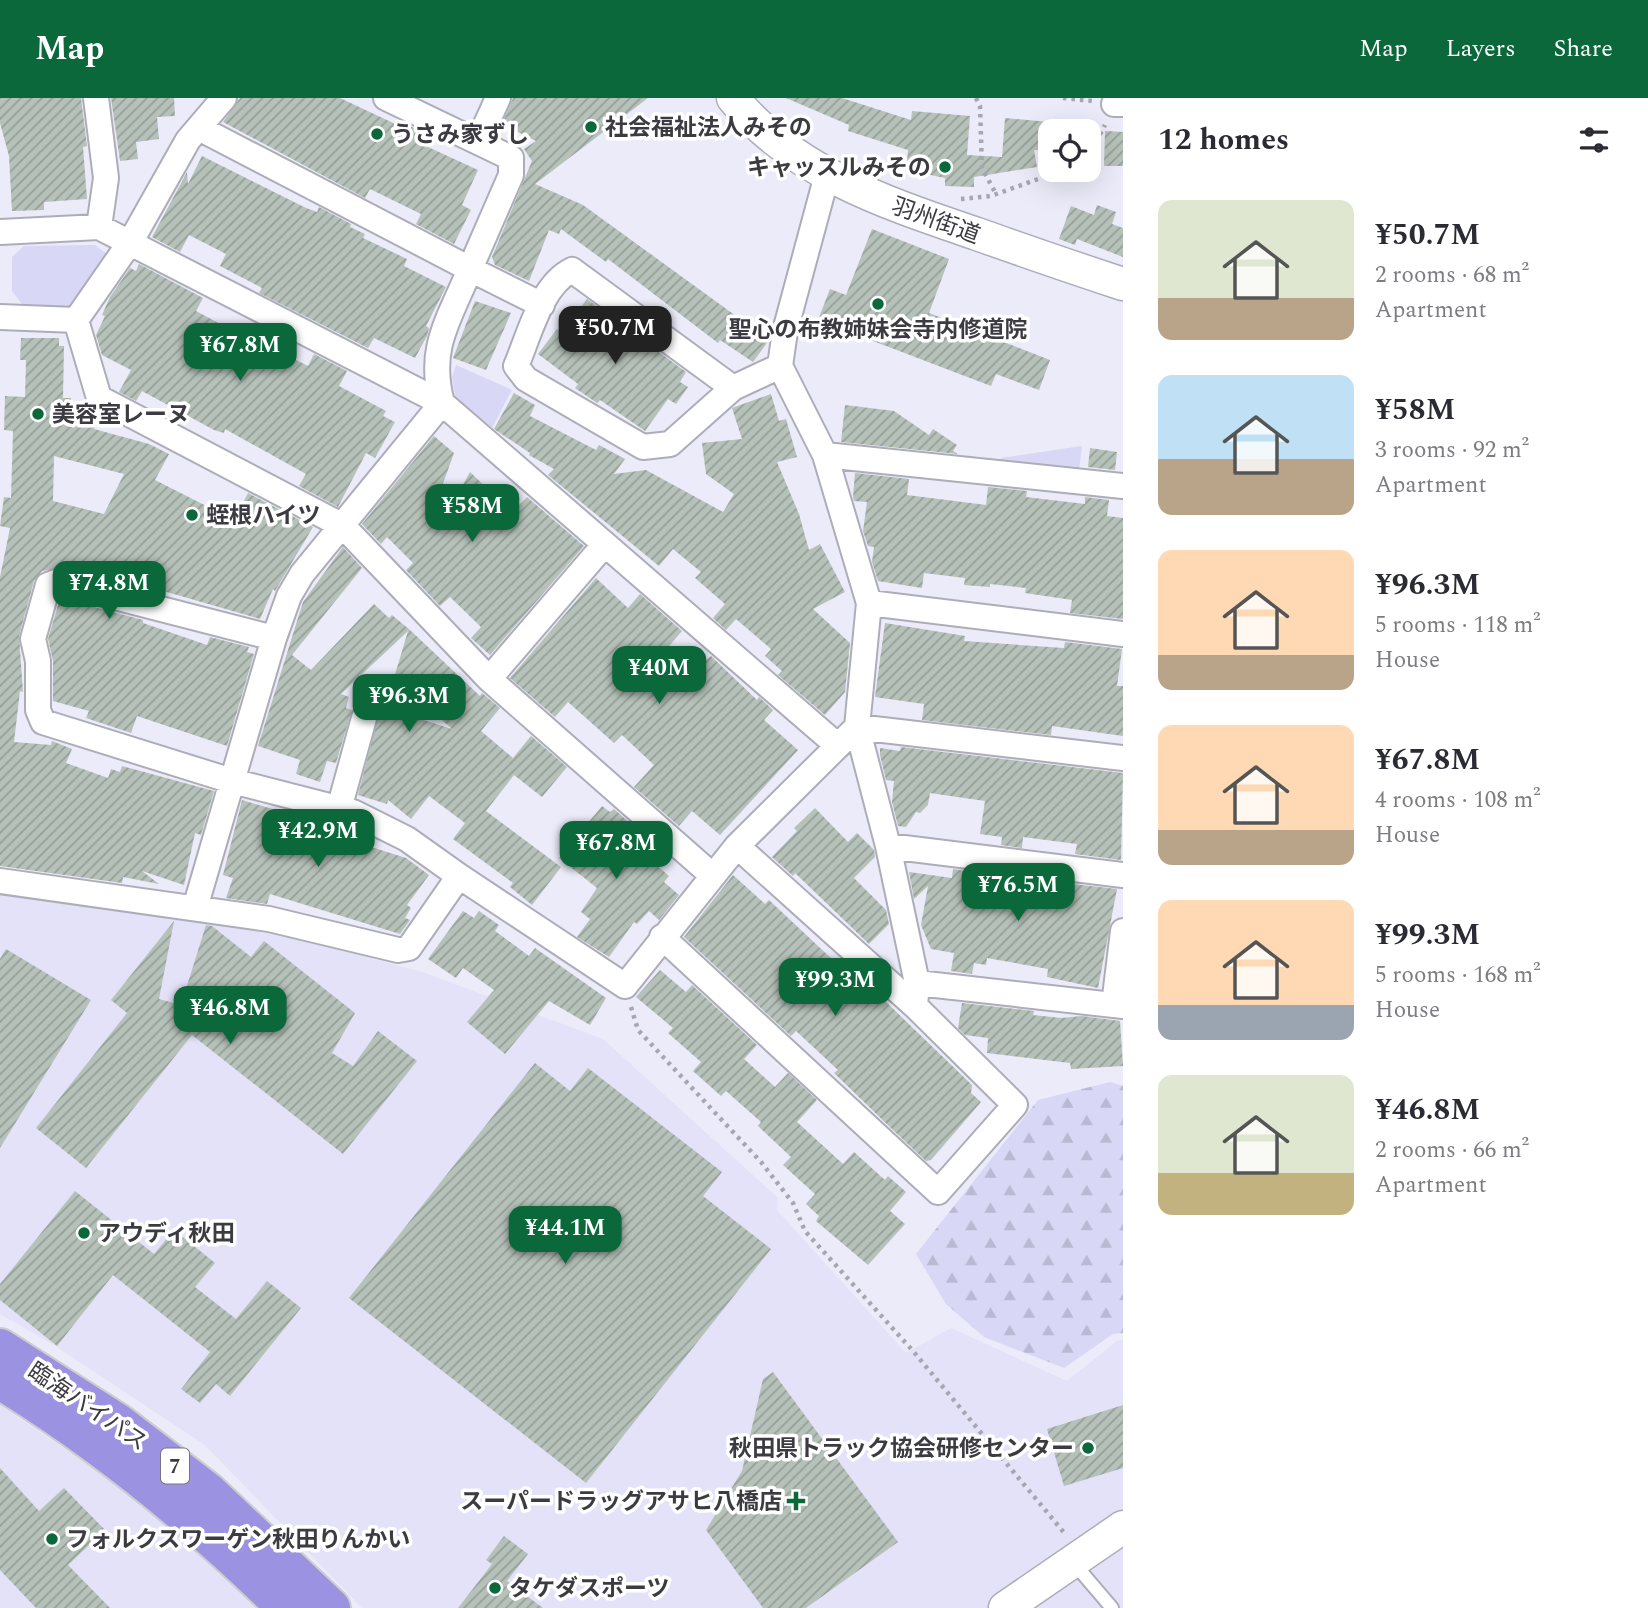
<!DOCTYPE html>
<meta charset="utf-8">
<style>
body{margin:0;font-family:Spectral,"Noto Sans JP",serif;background:#f2f2f3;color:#2b2b33;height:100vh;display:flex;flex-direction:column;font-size:26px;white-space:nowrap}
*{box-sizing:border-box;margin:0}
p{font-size:23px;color:#7c7c81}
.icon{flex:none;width:38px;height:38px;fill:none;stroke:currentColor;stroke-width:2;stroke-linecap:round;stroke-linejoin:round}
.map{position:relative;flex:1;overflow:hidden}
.side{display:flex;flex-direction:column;background:#fff;width:525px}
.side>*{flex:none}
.fabs{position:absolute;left:1038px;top:21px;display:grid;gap:14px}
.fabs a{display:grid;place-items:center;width:63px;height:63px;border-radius:14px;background:#fff;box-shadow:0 7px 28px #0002;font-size:35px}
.price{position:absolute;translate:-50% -60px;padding:0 16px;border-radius:14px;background:#0a683b;color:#fff;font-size:23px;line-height:46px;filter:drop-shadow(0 2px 4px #0008)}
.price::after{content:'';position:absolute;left:50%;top:42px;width:21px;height:16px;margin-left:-10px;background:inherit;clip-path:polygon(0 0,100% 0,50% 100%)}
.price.on{background:#222;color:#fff}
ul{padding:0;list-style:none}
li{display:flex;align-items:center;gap:21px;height:175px;padding:0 35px}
li span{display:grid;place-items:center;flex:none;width:196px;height:140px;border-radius:14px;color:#555}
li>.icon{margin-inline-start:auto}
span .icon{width:84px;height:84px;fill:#fffc;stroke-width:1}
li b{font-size:30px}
h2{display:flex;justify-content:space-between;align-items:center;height:84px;padding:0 35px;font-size:30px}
header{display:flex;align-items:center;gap:42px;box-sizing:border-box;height:98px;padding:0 35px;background:#0a683b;color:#fff}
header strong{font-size:33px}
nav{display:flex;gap:38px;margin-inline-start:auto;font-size:24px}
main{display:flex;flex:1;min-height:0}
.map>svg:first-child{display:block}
</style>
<header>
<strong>Map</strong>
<nav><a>Map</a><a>Layers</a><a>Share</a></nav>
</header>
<main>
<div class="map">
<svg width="1123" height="1510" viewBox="0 0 1123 1510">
<defs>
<pattern id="forest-firs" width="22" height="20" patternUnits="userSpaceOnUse" patternTransform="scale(1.75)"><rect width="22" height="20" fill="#d8d7f5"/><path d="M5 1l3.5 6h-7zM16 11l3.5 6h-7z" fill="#bab9d3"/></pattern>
<pattern id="building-hatch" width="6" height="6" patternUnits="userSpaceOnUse" patternTransform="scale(1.75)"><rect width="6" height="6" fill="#b6c2b9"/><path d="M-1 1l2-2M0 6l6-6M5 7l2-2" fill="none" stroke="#959f98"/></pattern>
</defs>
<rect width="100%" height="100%" fill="#ebebf9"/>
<!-- built -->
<path fill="#e3e2f8" d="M0,792L194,813L422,874L603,941L778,1100L777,1112L906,1255L951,1230L1067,1283L1117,1243L1123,1242V1510H362L205,1347L54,1247L0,1216Z
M0,1307L177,1427L268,1510H0Z"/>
<!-- forest -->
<path fill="url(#forest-firs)" d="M1110,984L1123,988V1235L1113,1236L1064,1270L984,1239L946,1206L916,1156L1038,1002Z"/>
<!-- park -->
<path fill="#d8d7f5" d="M95,147L107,156L98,179L69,209L25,210L12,193V159L24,148Z
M456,267L512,292L492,330L456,302L452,279Z
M1082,348L1078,380L999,370L1001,360Z"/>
<!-- building -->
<path fill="url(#building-hatch)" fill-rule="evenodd" d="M0,0H81L87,48L83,49L87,101L44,104V112L12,113L9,58L0,25Z
M111,0H174L175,18L157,19L159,41L136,44L138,61L120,63Z
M240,0H340L406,31L408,27L433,39L428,49L478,72L462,107L471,112L454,146L416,126L421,116L370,91L365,100L223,24Z
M513,0H648L535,86L583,107L769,242L753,264L720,242L718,245L608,161L606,164L561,131L559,136L549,132L529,183L495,167L492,159L532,63L524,51L536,43L502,26Z
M786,0H842L911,22L912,13L970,18L967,57L1002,59L1005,20L1050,24V53L1034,52L1037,69L974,79V89L945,88V80L916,74V65L907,64L908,52L848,33L849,27Z
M1105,33L1123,34V68H1104Z
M202,58L306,110L317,114L319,109L351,126L350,129L365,136L363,140L407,161L404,168L446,189L426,228L429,230L427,238L415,260L374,240L368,250L259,195L262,190L220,168L226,156L189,137L180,154L152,139L187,74L188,86Z
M1097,107L1116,114L1112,126L1123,130V159L1077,141L1075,147L1059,141L1071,108L1094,117Z
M872,131L949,161L929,215L1050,262L1039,292L996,276L991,288L818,222L830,191L846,197Z
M139,166L203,200L196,213L256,245L257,242L308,268L314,256L347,273L339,288L386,313L383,318L395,324L375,360L366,355L338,409L299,388L306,376L225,331L224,335L214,332L142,293L136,303L119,294L131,272L102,257L96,237L105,218L102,217L110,199L130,170L136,173Z
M587,201L686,274L680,284L688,289L676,306L668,301L645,333L600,302L597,305L575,290L578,286L538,256L557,231L562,235Z
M475,203L511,215L486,272L453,260Z
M21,240H59V248H64L63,300H71V316L96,322L94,331L149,346L169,356L155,382L234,422L248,395L313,429L275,493L273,491L260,521L139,486L141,478L102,466L98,480L59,470L42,473L34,483L19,538L23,594L20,593L14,644L51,647L52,643L72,651L66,665L108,680L111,671L120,674L122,668L214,693L201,737L195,735L184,787L142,773L159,786L123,779L122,785L0,768V479L10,430L0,428L4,399L11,400L13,333L4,332L5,298L25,299L26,262H20ZM54,358L124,376L104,416L53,403Z
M514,295L535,307L530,318L596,352L599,347L625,361L614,376L646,372L723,414L734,396L706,376L702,345L742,341L732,310L771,296L779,323L786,321L797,359L777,364L799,416L809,452L820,446L845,494L813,511L850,545L845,594L825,617L778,577L782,573L765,558L771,551L736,521L726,532L713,520L725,506L695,480L701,474L673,451L659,468L548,377L554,371L529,357L530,355L494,331Z
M845,307L894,313L929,337L933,331L957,347L953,353L958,356L841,344Z
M434,338L454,355L440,394L455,401L470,374L492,395L497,389L518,408L527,399L584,448L490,557L471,540L481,529L450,499L440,508L406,472L413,465L387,439L381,446L362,426Z
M1090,350L1117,354L1115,372L1088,369Z
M855,375L909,381L907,397L986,407L988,389L1027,393L1026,399L1085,406V399L1109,402L1107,418L1123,420V521L1070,515L1072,502L1025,495L1026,490L990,486V489L964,487L965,480L924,475L922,490L878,483L872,464L874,449L868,448L863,433L867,404L854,403L853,399Z
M343,449L362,470L292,557L311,572L374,506L389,520L392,517L410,532L480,598L482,595L500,610L481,633L513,660L531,638L567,669L542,699L514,677L486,713L561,769L532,807L510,789L513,785L453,741L465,725L429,698L411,721L388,702L387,706L358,697L378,619H382L385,610L452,631L394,580L408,533L341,596L349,599L346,610L352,612L336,665L327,663L320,684L296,676L300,662L258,648L303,504Z
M596,480L628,510L640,496L682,533L669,548L696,571L711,558L757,602L759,599L773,612L764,622L798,652L720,737L692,713L679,728L634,689L654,667L622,637L614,645L568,604L555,619L510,580Z
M60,500L143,522V525L207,547L210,539L249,549L247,554L254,556L227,648L137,618L131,635L86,620L89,613L53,603V563L48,541Z
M885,525L965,538L964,543L1064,550L1065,544L1122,551L1117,588H1123V638L1052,628L1051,637L922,622L924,606L875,599Z
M901,649L1123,675L1121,762L1075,756L1077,746L1023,739L1022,750L1001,747L1002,739L980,736L985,703L930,695L928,707L920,715L916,714L906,729L898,728L892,704L894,683L886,682L880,657V650L900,653Z
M242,702L323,726L321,733L406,760L429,777L407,807L411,810L405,820L410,822L400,836L270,796L267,806L226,800L233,780L223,777Z
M602,708L610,714L614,711L632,727L623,738L669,778L664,784L679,797L659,822L649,813L637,826L634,824L609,859L577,839L590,821L581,814L597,790L559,760Z
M815,710L848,744L857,735L874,752L875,759L854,780L886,812L889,826L869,846L795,775L793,778L772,759L797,733L794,730Z
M953,771L1071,789L1072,786L1117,791L1098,890L1047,879L1048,871L987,860L986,867L974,865L972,876L951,873L954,855L931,851L921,827L928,788L914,801L909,774L952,780Z
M733,777L765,806L769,802L850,878L855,874L972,987L971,995L981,1004L931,1062L926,1063L893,1032L834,975L838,972L796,933L791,938L684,839Z
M463,813L474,820L479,813L499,827L495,833L529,858L535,850L606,900L590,927L549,903L505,956L467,924L494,892L463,870L456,880L428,861Z
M174,823L159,901L181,907L206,827L212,828L251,859L264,843L355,915L332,955L353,968L378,933L417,963L343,1056L192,937L86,1070L36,1030L127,915L111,902Z
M6,851L91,902L0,1050V861Z
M660,872L686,894L692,887L757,947L744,961L775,989L788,975L817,1002L797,1024L843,1066L854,1054L885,1082L888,1078L906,1094L890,1113L905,1126L868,1167L816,1123L819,1118L806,1106L815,1096L783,1067L791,1059L758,1028L761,1024L726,993L721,998L693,973L701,964L668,935L673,930L636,899Z
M962,905L1034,913L1033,917L1061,920L1082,918L1120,923L1123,968L1071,971L1070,965L987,955L988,940L965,937L958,930Z
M535,965L570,993L588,970L722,1074L703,1098L771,1151L586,1385L349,1200Z
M75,1093L154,1156L174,1132L215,1165L195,1189L236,1221L267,1183L301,1210L230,1298L216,1286L200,1305L181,1291L210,1254L113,1177L57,1248L0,1202V1186Z
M773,1274L898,1444L806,1510H763L706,1432L742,1373L763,1281Z
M1123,1307V1370L1064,1388L1047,1331Z
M0,1370L39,1413L64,1390L105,1432L68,1467L110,1510H36L0,1472Z
M504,1438L528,1456L507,1483L543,1510H458L492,1466L486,1462Z"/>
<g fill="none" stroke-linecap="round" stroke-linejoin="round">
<!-- service casing -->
<g stroke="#adadba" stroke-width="16">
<path id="service" d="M1072,1463L1112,1510"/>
</g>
<!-- minor casing -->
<g stroke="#adadba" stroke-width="28">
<path id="minor" d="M1117,0L1114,6H1123
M199,30L470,171L511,77V60L386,0
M478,44L498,0
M827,77L785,233L780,268L825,357L869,505L857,629L888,748L917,885L915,908
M99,129L442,305L838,648
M0,134L99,129L106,80L96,0
M0,219L76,222
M76,222L99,300L343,428L489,581L713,778
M76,222L131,143L188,42L224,0
M733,290L670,346L643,349L526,281L516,268C529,238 541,187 572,172L733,290L780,268
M442,305C427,250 449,222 470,171L542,207
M825,357L1123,388
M869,505L1123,536
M274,540L56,484L48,487L33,541L38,563V612L43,624L232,683L353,714L407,741L459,778
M489,581L605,446
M857,629L1123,660
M339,711L364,620
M888,748L1123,777
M0,783L269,821L398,852L409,850L459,778L625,888L737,748L857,629
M195,810L274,540L289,498L302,476L442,305
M662,839L938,1094L1015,1007L915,908L737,748
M917,885L1123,908
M1114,907L1123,833"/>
</g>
<!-- tertiary casing -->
<g stroke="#adadba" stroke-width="35">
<path id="tertiary" d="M733,0C793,75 889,106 977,136C1025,153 1074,170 1123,186
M1005,1510L1123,1429"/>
</g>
<!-- trunk casing -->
<g stroke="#ccccce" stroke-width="42">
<path id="trunk" d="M0,1250L118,1325L208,1394L331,1510
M0,1282C104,1346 199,1424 286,1510"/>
</g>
<!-- path -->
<path stroke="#a6a6b0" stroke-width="4.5" stroke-dasharray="3.5 5" stroke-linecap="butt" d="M976,0L980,8L982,70L996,96
M1063,0L1093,3
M1088,59L1105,27
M961,101L991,98L1063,72
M631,909L638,932L761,1064L793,1105L805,1133L913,1253L1066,1437"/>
<!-- service -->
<use href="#service" stroke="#fff" stroke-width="12"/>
<!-- minor -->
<use href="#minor" stroke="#fff" stroke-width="24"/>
<!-- tertiary -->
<use href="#tertiary" stroke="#fff" stroke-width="32"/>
<!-- trunk -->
<use href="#trunk" stroke="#9b92e2" stroke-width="38"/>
</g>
<!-- markers -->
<g fill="#0a683b" stroke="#fff" stroke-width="2.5">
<circle cx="591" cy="29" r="7"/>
<circle cx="377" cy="36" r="7"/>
<circle cx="945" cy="69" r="7"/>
<circle cx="878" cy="206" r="7"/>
<circle cx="38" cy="316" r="7"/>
<circle cx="192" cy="417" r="7"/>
<circle cx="84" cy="1135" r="7"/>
<circle cx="1088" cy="1350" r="7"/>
<path d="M792.5 1392.5h7v7h7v7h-7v7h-7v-7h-7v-7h7z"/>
<circle cx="52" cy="1441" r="7"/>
<circle cx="495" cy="1490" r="7"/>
</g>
<g text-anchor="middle" stroke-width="7" stroke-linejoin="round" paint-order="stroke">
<!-- shield labels -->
<rect fill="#fff" stroke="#76767a" stroke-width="2" x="161" y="1350.5" width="28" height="35" rx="5"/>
<g font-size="21" font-weight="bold" fill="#3b3b41">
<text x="175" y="1375">7</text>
</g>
<!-- poi labels -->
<g font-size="23" font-weight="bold" fill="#3b3b41" stroke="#fff" text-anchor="start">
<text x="605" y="37">社会福祉法人みその</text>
<text x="391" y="44">うさみ家ずし</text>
<text x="931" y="77" text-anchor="end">キャッスルみその</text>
<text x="878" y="239" text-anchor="middle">聖心の布教姉妹会寺内修道院</text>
<text x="52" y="324">美容室レーヌ</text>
<text x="206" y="425">蛭根ハイツ</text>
<text x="98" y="1143">アウディ秋田</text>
<text x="1074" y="1358" text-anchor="end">秋田県トラック協会研修センター</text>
<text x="782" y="1411" text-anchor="end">スーパードラッグアサヒ八橋店</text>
<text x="66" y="1449">フォルクスワーゲン秋田りんかい</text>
<text x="509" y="1498">タケダスポーツ</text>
</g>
<!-- street labels -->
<g font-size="23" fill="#3b3b41" stroke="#fff">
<text transform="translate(936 122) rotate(20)" y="8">羽州街道</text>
<text transform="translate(88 1308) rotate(34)" y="8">臨海バイパス</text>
</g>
</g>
</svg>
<div class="fabs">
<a><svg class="icon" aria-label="locate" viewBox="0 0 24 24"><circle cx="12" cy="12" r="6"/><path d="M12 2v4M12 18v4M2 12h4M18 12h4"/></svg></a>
</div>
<b class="price on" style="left:615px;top:268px">¥50.7M</b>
<b class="price" style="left:240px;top:285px">¥67.8M</b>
<b class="price" style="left:472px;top:446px">¥58M</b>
<b class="price" style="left:109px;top:523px">¥74.8M</b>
<b class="price" style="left:659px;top:608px">¥40M</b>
<b class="price" style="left:409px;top:636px">¥96.3M</b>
<b class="price" style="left:318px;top:771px">¥42.9M</b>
<b class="price" style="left:616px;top:783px">¥67.8M</b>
<b class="price" style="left:1018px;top:825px">¥76.5M</b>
<b class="price" style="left:835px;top:920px">¥99.3M</b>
<b class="price" style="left:230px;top:948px">¥46.8M</b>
<b class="price" style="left:565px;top:1168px">¥44.1M</b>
</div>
<section class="side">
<h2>12 homes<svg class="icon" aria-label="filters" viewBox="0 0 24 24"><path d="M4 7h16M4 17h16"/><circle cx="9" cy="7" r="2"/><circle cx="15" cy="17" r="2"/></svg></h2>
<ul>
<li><span style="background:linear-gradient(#dfe7d0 70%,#b9a48a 0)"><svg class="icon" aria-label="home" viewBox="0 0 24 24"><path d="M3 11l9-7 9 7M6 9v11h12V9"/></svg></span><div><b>¥50.7M</b><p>2 rooms · 68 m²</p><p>Apartment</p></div></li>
<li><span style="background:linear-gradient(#bfe0f5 60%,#b9a48a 0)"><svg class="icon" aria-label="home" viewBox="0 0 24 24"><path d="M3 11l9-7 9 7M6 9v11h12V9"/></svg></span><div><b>¥58M</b><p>3 rooms · 92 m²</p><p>Apartment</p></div></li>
<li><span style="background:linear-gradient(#ffd9b3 75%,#b9a48a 0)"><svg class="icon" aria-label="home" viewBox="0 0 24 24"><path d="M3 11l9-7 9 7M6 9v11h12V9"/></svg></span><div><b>¥96.3M</b><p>5 rooms · 118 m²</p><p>House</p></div></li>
<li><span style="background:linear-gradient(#ffd9b3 75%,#b9a48a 0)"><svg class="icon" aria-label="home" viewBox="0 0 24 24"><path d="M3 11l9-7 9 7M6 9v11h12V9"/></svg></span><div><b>¥67.8M</b><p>4 rooms · 108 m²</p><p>House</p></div></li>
<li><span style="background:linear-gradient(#ffd9b3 75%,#9aa5b1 0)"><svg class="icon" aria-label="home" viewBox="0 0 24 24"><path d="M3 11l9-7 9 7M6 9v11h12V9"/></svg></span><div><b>¥99.3M</b><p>5 rooms · 168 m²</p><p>House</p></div></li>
<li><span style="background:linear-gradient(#dfe7d0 70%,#c2b280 0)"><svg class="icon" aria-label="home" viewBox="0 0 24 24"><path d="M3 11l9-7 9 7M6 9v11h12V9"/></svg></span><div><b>¥46.8M</b><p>2 rooms · 66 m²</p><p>Apartment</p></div></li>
</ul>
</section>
</main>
